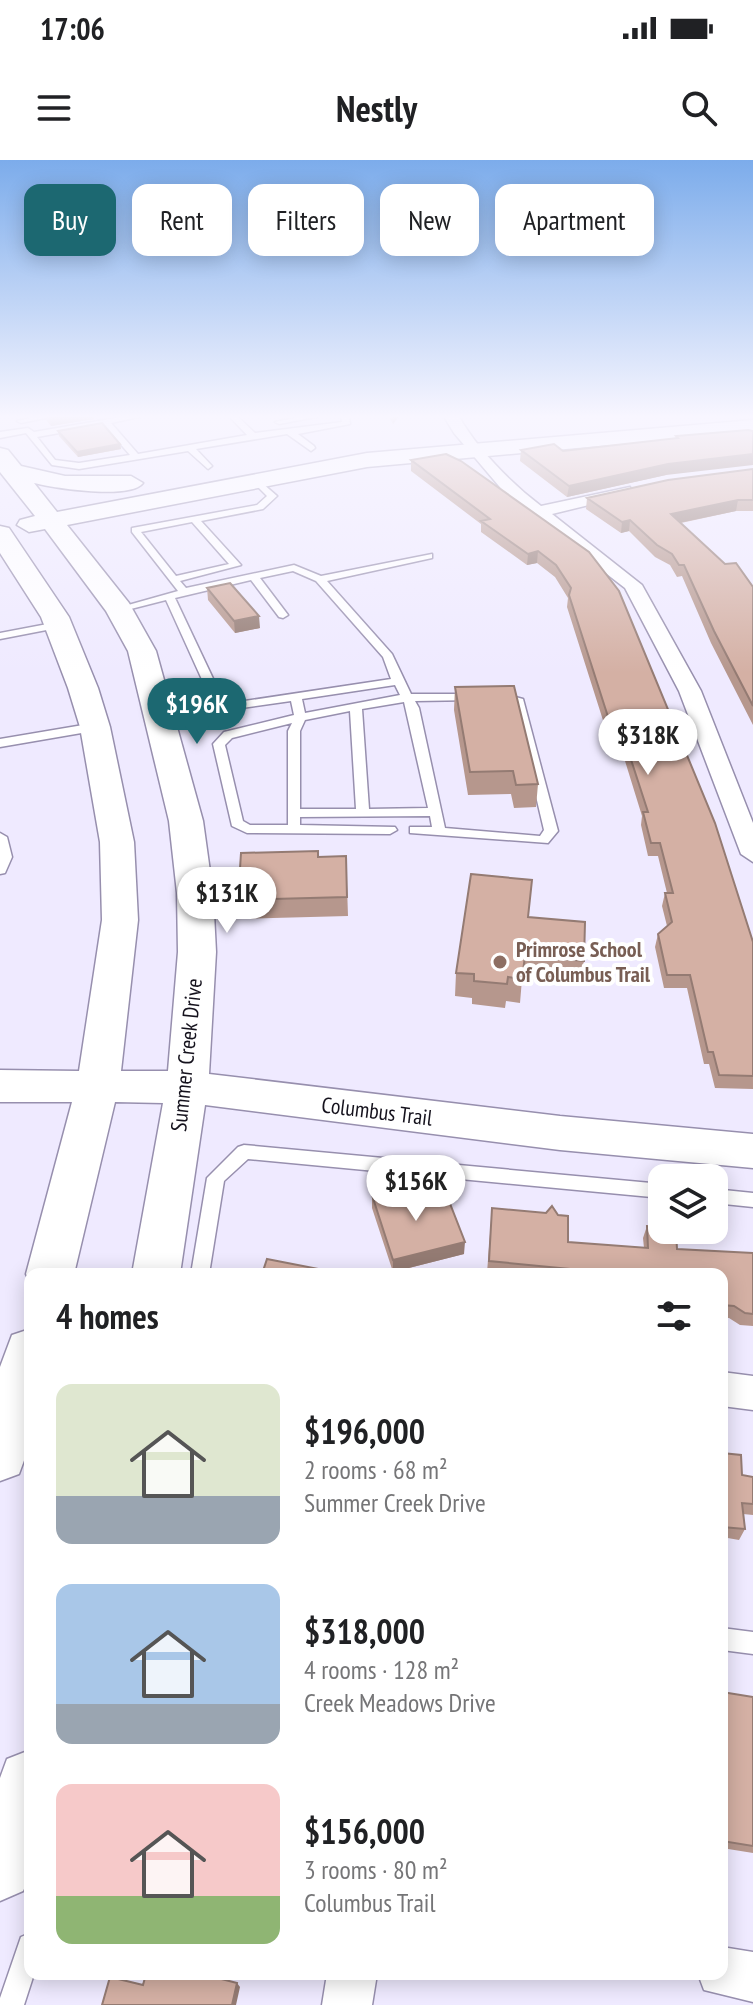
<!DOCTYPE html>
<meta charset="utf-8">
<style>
body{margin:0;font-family:"PT Sans Narrow",sans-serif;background:#f6f6f6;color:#202124;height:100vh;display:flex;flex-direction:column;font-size:30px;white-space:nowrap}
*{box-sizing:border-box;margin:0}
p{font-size:26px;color:#757577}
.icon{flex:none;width:44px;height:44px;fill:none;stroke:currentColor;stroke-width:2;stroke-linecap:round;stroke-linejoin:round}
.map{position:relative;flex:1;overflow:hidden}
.panel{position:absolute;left:24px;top:1108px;width:704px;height:712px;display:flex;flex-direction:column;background:#fff;border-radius:16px;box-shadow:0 4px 20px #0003}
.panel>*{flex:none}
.top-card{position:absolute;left:24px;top:24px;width:706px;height:72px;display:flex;gap:16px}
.tools{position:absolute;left:648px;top:1004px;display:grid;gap:16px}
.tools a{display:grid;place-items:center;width:80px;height:80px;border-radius:16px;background:#fff;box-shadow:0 4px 20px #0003;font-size:40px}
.price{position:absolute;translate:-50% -68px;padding:0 18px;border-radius:28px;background:#fff;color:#222;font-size:26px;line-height:52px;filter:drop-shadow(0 2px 4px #0008)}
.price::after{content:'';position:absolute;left:50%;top:48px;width:24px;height:18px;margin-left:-12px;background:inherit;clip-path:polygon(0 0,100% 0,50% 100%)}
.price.current{background:#1c6871;color:#fff}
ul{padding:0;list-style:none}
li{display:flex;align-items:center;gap:24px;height:200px;padding:0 32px}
li span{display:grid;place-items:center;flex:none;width:224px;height:160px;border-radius:16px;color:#555}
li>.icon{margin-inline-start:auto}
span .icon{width:96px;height:96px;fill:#fffc;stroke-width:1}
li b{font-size:34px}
h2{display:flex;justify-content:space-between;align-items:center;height:96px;padding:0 32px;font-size:34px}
.tag{padding:0 28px;border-radius:16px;background:#fff;box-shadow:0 4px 20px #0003;font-size:28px;line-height:72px}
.tag.current{background:#1c6871;color:#fff}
.status{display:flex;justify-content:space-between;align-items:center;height:56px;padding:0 40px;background:#fff;direction:ltr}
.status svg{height:22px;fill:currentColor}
header{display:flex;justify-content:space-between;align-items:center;height:104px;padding:0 32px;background:#fff;font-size:36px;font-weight:700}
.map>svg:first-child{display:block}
</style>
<div class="status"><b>17:06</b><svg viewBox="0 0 49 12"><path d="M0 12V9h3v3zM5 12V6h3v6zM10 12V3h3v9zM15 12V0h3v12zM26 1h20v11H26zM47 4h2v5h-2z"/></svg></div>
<header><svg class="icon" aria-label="menu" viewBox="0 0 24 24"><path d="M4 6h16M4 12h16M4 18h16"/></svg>Nestly<svg class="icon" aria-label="search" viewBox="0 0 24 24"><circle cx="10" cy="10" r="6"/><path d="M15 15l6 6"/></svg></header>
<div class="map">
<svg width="753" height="1845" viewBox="0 0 753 1845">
<rect width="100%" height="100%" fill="#efeaff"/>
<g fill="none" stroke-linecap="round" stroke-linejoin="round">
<!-- lane casing -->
<g stroke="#978fae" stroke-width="3">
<path id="lane" d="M44,255H60L21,263L17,261Z
M133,255H148L111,263L138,294L247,275L228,255H236L255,273L342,262L341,255H349L350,264L298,274L314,286L315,288L311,291L287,274L196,289L212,306L208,309L188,291L79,309L52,305L26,273L0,278V272L28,268L34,272ZM104,265L130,295L79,303L55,300L37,277Z
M309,255H326L279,264L275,262Z
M255,317L277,336L263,349L201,361L241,405L180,421L186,428L294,405L321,416L432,394V398L327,421L392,494L411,534H476L482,537L476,540L415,541L419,548L445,668L540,676L544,670L514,543L494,536L500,533L523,539L558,671L548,683L410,673V667H432L430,656L300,657V665L395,667L397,670L390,674L247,673L232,666L213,584L224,572L294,555L291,541L157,560V556L214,546L166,440L119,452L114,449L178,431L132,372V368L257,345L267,336L251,320ZM192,362L229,404L176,416L141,372ZM293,411L316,421L383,497L391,519L225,544L175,438L251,420L279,457L283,458L288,455L260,418ZM395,525L400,535L305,553L302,539ZM404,542L428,648L369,649L362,549ZM350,551L356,649H300V571L305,560ZM292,563L288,571V665H250L243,661L225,585L232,578Z
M58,462L63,465L62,467L0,479V473Z
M95,563L101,567L99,570L0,587V579Z
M0,673L7,677L12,697L5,713L0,714Z
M244,985L662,1024V1038L248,999L224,1021L209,1114H191L207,1018L238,987Z
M714,1029L753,1033V1047L714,1043Z
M722,1468L753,1472V1494L722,1490Z
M30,1773V1814H34L24,1845H0V1838L21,1777Z"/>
</g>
<!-- street casing -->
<g stroke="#978fae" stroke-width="3">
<path id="street" d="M443,255H458C477,289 511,323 541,346L630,327V335L552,354L642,425L701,531L753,663V702L741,694L679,531L625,428L510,339L454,273Z
M722,1212L753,1216V1250L722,1246Z
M722,1787L753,1792V1842L704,1830L698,1814H722Z
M327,1814H377L372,1845H322Z"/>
</g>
<!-- secondary casing -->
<g stroke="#978fae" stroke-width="3">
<path id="secondary" d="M753,260V272L367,307L67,365L129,443L156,491L203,661L213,733L216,792L209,914L560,956L753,974V1008L560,990L205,945L180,1114H132L163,943L115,942L74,1114H30V1122L26,1114L72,942H0V910L79,911L102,760L100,682L80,567L68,528L41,457L0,393V366L9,368L69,457L98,528L110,567L134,682L138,760L121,911H168L178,792L177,733L169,661L128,491L106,451L45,369L29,372L17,365L20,360L35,356L0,312V288L8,290L21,306L65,316H131L143,323C130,340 54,328 34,323L57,352L367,293Z
M30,1169V1284L19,1314L0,1321V1207L12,1175Z
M30,1590V1716L23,1731L0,1741V1618L7,1599Z"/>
</g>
<!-- lane -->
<use href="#lane" fill="#fff" fill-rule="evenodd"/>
<!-- street -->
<use href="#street" fill="#fff" fill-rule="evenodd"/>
<!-- secondary -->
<use href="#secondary" fill="#fff" fill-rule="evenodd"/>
</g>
<!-- wall -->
<path fill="#b6978d" d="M45,255H93L94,259L51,266L47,261Z
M388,255H400L393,264Z
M748,270L666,315L567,337L520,301L521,290L563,291L676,278V276Z
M58,271L120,284L121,289L78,297L59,276Z
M411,300L589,392L753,782V929L715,928L709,904H704L687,828H664L655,787L658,774L667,766L662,746L665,733H667L658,696H648L641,665L642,656L621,588L615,576H608L567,447L568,438L555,417L537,403L527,405L481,372V364L411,311Z
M753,309V351H736L681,363L725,404L753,427V565L711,483L682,416L677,417L670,405L655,397L629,371L621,373L586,349L587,338Z
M207,428L260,468L235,473L208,440Z
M455,527L538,624L536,647L514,648L511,634L468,635L454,550Z
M346,696L348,756L240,759L238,740L318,697Z
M528,757L584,801L580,825L522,819L520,843L506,841L505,848L472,844V838L455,836L456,813Z
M372,1035L464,1094L393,1112L372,1048Z
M492,1048L568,1082L644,1088L643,1078L647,1066L677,1089L753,1093V1166L740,1165L729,1158H722V1114L487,1113Z
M722,1293L742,1315L753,1317V1355L743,1354L745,1369L739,1380L722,1377Z
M722,1532L753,1537V1693L722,1688Z"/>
<!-- shaded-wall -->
<path fill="#947b73" d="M49,255H93L94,259L51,266Z
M393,255H400L393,264Z
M120,284L121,289L78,297L77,292Z
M753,294V305L666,315L567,337L569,326L668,304Z
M738,340L736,351L669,365L671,354Z
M630,360L629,371L621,373L622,362Z
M538,391L537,403L527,405L528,394Z
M259,456L260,468L235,473L234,461Z
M465,1082L464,1094L393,1112V1100Z
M237,1823L240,1827L236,1845H232Z"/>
<!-- building -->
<path fill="#d4b0a4" stroke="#947b73" stroke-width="2" d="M102,263L120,284L77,292L58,271Z
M748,270L753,271V294L668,304L569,326L521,290L554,284L563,291L678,278L676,276Z
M446,294L461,301L589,392L619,431L715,663L753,782V916L719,915L713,892H708L690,815H667L658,774L672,762L665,733H673L660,683H651L643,652H648L623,575L617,563H610L569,435L571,428L556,405L538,391L528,394L481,361L490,359L411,300Z
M753,309V340H738L671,354L725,404L736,403L753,427V546L714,471L684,405H679L672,394L657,385L630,360L622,362L587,338L668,320Z
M230,423L259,456L234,461L207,428Z
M514,526L538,624L516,625L513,611L470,612L455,527Z
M318,691V697L346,696L347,737L238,740L241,693Z
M471,714L532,720L528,757L585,762L584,801L525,796L522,819L508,817L507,824L474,821V814L456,813Z
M415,1026L421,1041L447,1036L465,1082L393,1100L372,1035Z
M552,1046L558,1055L568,1056V1082L648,1088L647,1066L662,1067V1070H676L677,1089L753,1093V1154L745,1153L734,1146L722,1145V1114H590V1111L489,1101L492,1048L546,1053Z
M267,1099L344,1114H262Z
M722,1293L741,1295L742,1315L753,1317V1344L742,1343L745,1369L722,1367Z
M722,1532L753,1537V1686L722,1681Z
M146,1814H202L237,1823L232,1845H102L110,1817L143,1825Z"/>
<!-- sky -->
<linearGradient id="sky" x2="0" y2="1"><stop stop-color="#7caceb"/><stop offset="0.5" stop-color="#f8f6ff"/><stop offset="1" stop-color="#f8f6ff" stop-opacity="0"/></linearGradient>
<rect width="753" height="513" fill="url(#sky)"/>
<!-- markers -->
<circle fill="#8d6e63" stroke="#fff" stroke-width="3" cx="500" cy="802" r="8"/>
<g text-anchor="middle" stroke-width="8" stroke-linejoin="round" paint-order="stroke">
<!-- education labels -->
<g font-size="22" font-weight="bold" fill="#785e54" stroke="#fff" text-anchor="start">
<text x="516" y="797">Primrose School<tspan x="516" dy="25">of Columbus Trail</tspan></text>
</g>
<!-- street labels -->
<g font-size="22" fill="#15121d" stroke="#fff">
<text transform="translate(186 895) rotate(-84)" y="8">Summer Creek Drive</text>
<text transform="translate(377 951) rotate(7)" y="8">Columbus Trail</text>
</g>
</g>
</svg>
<div class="tools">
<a><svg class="icon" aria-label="layers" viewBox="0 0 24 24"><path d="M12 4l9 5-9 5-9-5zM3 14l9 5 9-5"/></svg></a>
</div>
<b class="price current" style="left:197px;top:586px">$196K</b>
<b class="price" style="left:648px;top:617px">$318K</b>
<b class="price" style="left:227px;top:775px">$131K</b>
<b class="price" style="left:416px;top:1063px">$156K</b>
<div class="top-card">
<a class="tag current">Buy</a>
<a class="tag">Rent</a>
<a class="tag">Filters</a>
<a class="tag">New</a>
<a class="tag">Apartment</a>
</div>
<section class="panel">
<h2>4 homes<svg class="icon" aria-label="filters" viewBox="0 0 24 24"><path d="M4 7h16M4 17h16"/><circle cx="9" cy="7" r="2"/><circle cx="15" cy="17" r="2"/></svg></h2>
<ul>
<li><span style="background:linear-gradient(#dfe7d0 70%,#9aa5b1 0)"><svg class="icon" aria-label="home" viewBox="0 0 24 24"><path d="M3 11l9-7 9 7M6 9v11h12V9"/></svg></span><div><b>$196,000</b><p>2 rooms · 68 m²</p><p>Summer Creek Drive</p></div></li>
<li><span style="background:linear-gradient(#a9c7e8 75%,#9aa5b1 0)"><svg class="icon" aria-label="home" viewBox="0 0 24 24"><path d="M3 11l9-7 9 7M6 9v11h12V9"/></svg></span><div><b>$318,000</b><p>4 rooms · 128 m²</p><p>Creek Meadows Drive</p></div></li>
<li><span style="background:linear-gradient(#f6c9c9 70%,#8fb573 0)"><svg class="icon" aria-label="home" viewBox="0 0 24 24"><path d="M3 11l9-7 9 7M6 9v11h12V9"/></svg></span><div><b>$156,000</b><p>3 rooms · 80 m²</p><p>Columbus Trail</p></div></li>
</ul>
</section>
</div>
